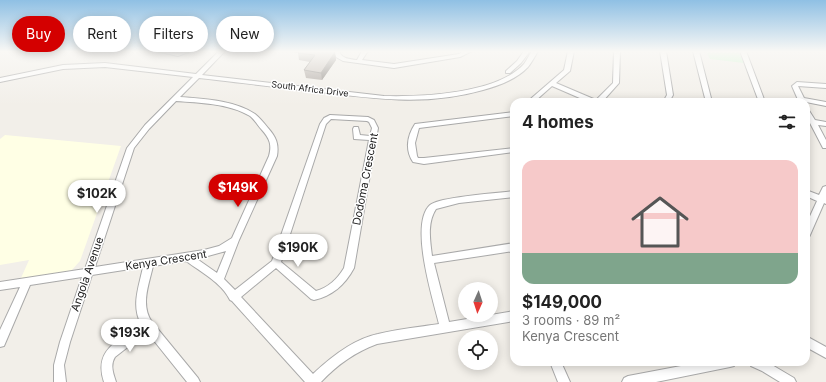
<!DOCTYPE html>
<meta charset="utf-8">
<style>
body{margin:0;font-family:Inter,sans-serif;background:#f2f2f2;color:#222;height:100vh;display:flex;flex-direction:column;font-size:15px;white-space:nowrap}
*{box-sizing:border-box;margin:0}
p{font-size:13px;color:#767676}
.icon{flex:none;width:22px;height:22px;fill:none;stroke:currentColor;stroke-width:2;stroke-linecap:round;stroke-linejoin:round}
.map{position:relative;flex:1;overflow:hidden}
.drawer{position:absolute;left:510px;top:98px;width:300px;height:268px;display:flex;flex-direction:column;background:#fff;border-radius:12px;box-shadow:0 2px 10px #0003}
.drawer>*{flex:none}
.top-card{position:absolute;left:12px;top:16px;width:380px;height:36px;display:flex;gap:8px}
.needle{width:26px;rotate:183deg}
.buttons{position:absolute;left:458px;top:282px;display:grid;gap:8px}
.buttons a{display:grid;place-items:center;width:40px;height:40px;border-radius:50%;background:#fff;box-shadow:0 2px 10px #0003;font-size:20px}
.price{position:absolute;translate:-50% -34px;padding:0 9px;border-radius:14px;background:#fff;color:#222;font-size:13px;line-height:26px;filter:drop-shadow(0 1px 2px #0008)}
.price::after{content:'';position:absolute;left:50%;top:24px;width:12px;height:9px;margin-left:-6px;background:inherit;clip-path:polygon(0 0,100% 0,50% 100%)}
.price.on{background:#d40000;color:#fff}
ul{padding:0;list-style:none}
li{display:grid;align-content:center;gap:8px;height:212px;padding:0 12px}
li span{display:grid;place-items:center;height:124px;border-radius:12px;color:#555}
li>.icon{margin-inline-start:auto}
span .icon{width:72px;height:72px;fill:#fffc;stroke-width:1}
li b{font-size:17px}
h2{display:flex;justify-content:space-between;align-items:center;height:48px;padding:0 12px;font-size:17px}
.pill{padding:0 14px;border-radius:18px;background:#fff;box-shadow:0 2px 10px #0003;font-size:14px;line-height:36px}
.pill.on{background:#d40000;color:#fff}
.map>svg:first-child{display:block}
</style>
<div class="map">
<svg width="826" height="382" viewBox="0 0 826 382">
<rect width="100%" height="100%" fill="#f2efe9"/>
<!-- education -->
<path fill="#ffffe5" d="M5,135L121,146L80,261L71,271L21,278L29,260L0,265V139Z"/>
<!-- park -->
<path fill="#c8facc" d="M706,51H738L744,63L710,59Z"/>
<g fill="none" stroke-linecap="round" stroke-linejoin="round">
<!-- minor casing -->
<g stroke="#a9a9a9" stroke-width="2">
<path id="minor" d="M156,51L178,52L191,51L178,56Z
M219,51H225L202,75L384,96C422,97 497,94 524,64C527,60 529,55 532,51H538C535,56 532,62 528,67C517,79 498,86 483,90C423,107 371,98 311,91C273,87 236,82 199,78L180,97C204,99 234,100 255,114C260,118 264,123 268,128C276,137 279,144 277,156L239,240L224,279L235,290L272,261L320,124L324,118L330,115L368,117L374,120L378,128L354,268C345,285 332,296 314,300L311,299L276,268L241,297L313,374C331,357 354,339 378,334C398,329 419,327 439,324C433,299 409,224 430,205C439,197 498,193 514,191V197L459,203L436,209C427,223 430,240 432,256L514,243V251L434,263L449,322L514,311V321L377,344C355,352 337,365 321,382H305L232,301L230,300C222,283 201,272 186,261L153,266C149,284 140,305 152,322L198,378L200,382H187L147,332L115,357C110,365 113,373 116,382H104C93,349 119,341 141,324C131,305 139,287 143,267L92,275L70,342L64,365L66,382H54V365L60,342L82,277L30,285L4,346L0,347V330L20,287L0,290V282L85,269L127,148L145,125L193,77L105,67L63,69L0,82V78L63,65L105,63L196,74ZM176,101C200,103 228,103 250,116C255,120 258,126 262,130C270,139 272,145 269,156L232,238L219,246L204,250L95,267L134,148L149,129ZM331,119L367,121L369,122L372,128L370,136L360,135L358,127H354L353,129L354,139L369,140L344,268C338,278 328,288 316,291L281,262L326,124ZM226,251L217,273L197,259Z
M333,51H339C342,59 349,59 357,60L362,51H368L362,60L394,64L459,54L464,51H472L460,57L394,68L343,61L336,57Z
M524,51H530L521,63L510,73H506V71L517,61Z
M568,51H574L570,71L556,83L596,100L613,83L614,51H620L619,83L602,102H589L552,86L534,102H527L564,70Z
M660,51H666L673,95L669,102H663L667,95Z
M693,51H699L712,102H706Z
M740,51H746L765,102H759Z
M797,82L826,84V88L798,86L804,98L826,102V106L806,102H799L792,86Z
M806,108L808,109L815,120L826,122V126L818,125L826,140V148H823L810,123L806,122L808,119L806,116Z
M514,112V116L419,128L415,143L417,156L418,158H424L514,148V152L424,164L413,162C405,150 407,136 415,124Z
M826,186V204L824,203L810,235L809,237L806,238V225L817,201L806,196V190L819,195L823,187Z
M806,336L826,347V358L806,347Z
M550,362H561L570,382H558Z
M702,362H735L734,366L730,367L656,382H622L624,378L628,376Z
M750,362H767L794,378L796,382H780L762,371L751,366Z"/>
</g>
<!-- minor -->
<use href="#minor" fill="#fff" fill-rule="evenodd"/>
</g>
<!-- wall -->
<path fill="#aba49e" d="M282,51H334L335,52L336,60L322,80L306,78L304,70L310,62L299,60L298,53Z"/>
<!-- shaded-wall -->
<path fill="#8b8681" d="M335,52L336,60L322,80L321,73Z"/>
<!-- building -->
<path fill="#c7bfb8" stroke="#8b8681" d="M299,51H334L335,52L321,73L304,70L315,55L298,53Z"/>
<!-- sky -->
<linearGradient id="sky" x2="0" y2="1"><stop stop-color="#8fc0e4"/><stop offset="0.49" stop-color="#f9f8f5"/><stop offset="1" stop-color="#f9f8f5" stop-opacity="0"/></linearGradient>
<rect width="826" height="105" fill="url(#sky)"/>
<g text-anchor="middle" stroke-width="3" stroke-linejoin="round" paint-order="stroke">
<!-- far-street labels -->
<g font-size="9" fill="#222" stroke="#fff">
<text transform="translate(310 89) rotate(7)" y="3">South Africa Drive</text>
</g>
<!-- street labels -->
<g font-size="11" fill="#222" stroke="#fff">
<text transform="translate(365 179) rotate(-79)" y="4">Dodoma Crescent</text>
<text transform="translate(166 260) rotate(-9)" y="4">Kenya Crescent</text>
<text transform="translate(87 274) rotate(-71)" y="4">Angola Avenue</text>
</g>
</g>
</svg>
<div class="buttons">
<a><svg class="needle" viewBox="-14 -14 28 28"><path d="M0-13l5 13h-10z" fill="#e53935"/><path d="M0 13l5-13h-10z" fill="#767676"/></svg></a>
<a><svg class="icon" aria-label="locate" viewBox="0 0 24 24"><circle cx="12" cy="12" r="6"/><path d="M12 2v4M12 18v4M2 12h4M18 12h4"/></svg></a>
</div>
<b class="price on" style="left:238px;top:208px">$149K</b>
<b class="price" style="left:97px;top:214px">$102K</b>
<b class="price" style="left:298px;top:268px">$190K</b>
<b class="price" style="left:130px;top:353px">$193K</b>
<div class="top-card">
<a class="pill on">Buy</a>
<a class="pill">Rent</a>
<a class="pill">Filters</a>
<a class="pill">New</a>
</div>
<section class="drawer">
<h2>4 homes<svg class="icon" aria-label="filters" viewBox="0 0 24 24"><path d="M4 7h16M4 17h16"/><circle cx="9" cy="7" r="2"/><circle cx="15" cy="17" r="2"/></svg></h2>
<ul>
<li><span style="background:linear-gradient(#f6c9c9 75%,#7fa58c 0)"><svg class="icon" aria-label="home" viewBox="0 0 24 24"><path d="M3 11l9-7 9 7M6 9v11h12V9"/></svg></span><div><b>$149,000</b><p>3 rooms · 89 m²</p><p>Kenya Crescent</p></div></li>
</ul>
</section>
</div>
